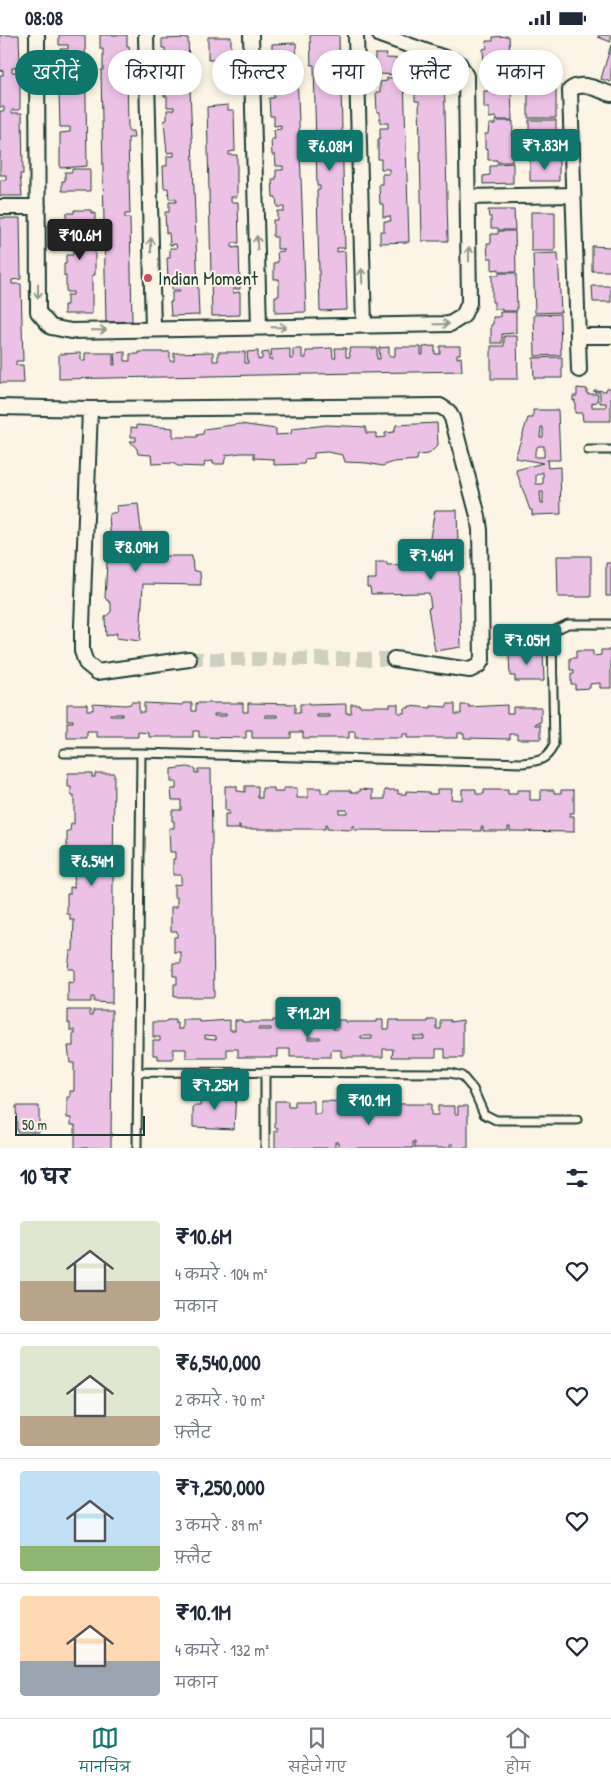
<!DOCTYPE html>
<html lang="hi">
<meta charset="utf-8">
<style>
body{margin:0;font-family:"Patrick Hand","Playpen Sans Deva",sans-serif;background:#f2f2f3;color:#1f2937;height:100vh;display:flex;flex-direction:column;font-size:19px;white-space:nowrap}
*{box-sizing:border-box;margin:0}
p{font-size:16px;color:#747a83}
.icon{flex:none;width:28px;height:28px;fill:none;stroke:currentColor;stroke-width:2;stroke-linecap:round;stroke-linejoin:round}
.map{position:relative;height:1113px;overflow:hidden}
.sheet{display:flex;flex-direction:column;background:#fff;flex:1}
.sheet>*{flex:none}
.top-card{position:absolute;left:15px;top:15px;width:581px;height:45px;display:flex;gap:10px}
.scale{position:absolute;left:15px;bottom:12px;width:130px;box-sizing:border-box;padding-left:5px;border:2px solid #1f3d34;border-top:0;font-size:14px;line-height:18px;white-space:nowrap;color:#1f3d34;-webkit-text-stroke:4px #fcf5e5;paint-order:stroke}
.price{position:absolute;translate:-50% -42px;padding:0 11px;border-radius:5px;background:#0f766e;color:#fff;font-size:16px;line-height:32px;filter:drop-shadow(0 1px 2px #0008)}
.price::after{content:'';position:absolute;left:50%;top:30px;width:15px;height:11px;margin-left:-8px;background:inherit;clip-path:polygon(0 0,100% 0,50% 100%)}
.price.current{background:#222;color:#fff}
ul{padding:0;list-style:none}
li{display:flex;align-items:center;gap:15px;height:125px;padding:0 20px}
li+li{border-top:1px solid #e0e1e3}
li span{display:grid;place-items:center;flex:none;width:140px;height:100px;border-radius:5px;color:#555}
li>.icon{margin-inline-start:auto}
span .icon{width:60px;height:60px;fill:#fffc;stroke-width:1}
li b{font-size:21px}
h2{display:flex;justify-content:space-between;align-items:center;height:60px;padding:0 20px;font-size:21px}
.chip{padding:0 18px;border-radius:22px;background:#fff;box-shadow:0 2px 8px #0003;font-size:18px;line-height:45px}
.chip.current{background:#0f766e;color:#fff}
.status{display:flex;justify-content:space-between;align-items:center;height:35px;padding:0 25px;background:#fff;direction:ltr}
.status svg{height:14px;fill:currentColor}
.dock{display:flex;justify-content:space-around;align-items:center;height:70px;border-top:1px solid #e0e1e3;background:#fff;font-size:14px;color:#747a83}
.dock a{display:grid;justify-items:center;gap:2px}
.dock .current{color:#0f766e}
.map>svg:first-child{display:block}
</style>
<div class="status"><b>08:08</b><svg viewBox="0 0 49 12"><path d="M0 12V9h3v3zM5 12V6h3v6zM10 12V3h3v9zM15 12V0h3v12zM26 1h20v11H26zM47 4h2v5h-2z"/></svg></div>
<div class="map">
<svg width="611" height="1113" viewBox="0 0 611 1113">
<rect width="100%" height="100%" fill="#fcf5e5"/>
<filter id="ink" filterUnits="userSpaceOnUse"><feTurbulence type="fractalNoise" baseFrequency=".02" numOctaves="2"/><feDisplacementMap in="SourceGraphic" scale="10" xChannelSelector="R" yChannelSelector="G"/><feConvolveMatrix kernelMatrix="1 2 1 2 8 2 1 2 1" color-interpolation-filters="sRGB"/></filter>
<g filter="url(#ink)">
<!-- building -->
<path fill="#ecc1e6" stroke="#1f3d34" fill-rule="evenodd" d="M0,0H19L20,32L12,33V37H20V75H12V78H22L23,139H20L22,161H0V145H6V140H0V76H4V72H0V40H3V35L0,36Z
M59,0H85L87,131L60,133V98L70,97V92H60L59,56H68V52H59L58,23H60V14H68V10H59Z
M100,0H127V11H129L130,19H127V26L128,96H133L134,103H128L130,179H125V183H130L132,286L106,287L101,35H103V14H100Z
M310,0H339L340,48L333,49V53H341L345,213H337V217L345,216L347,275L320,276L317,155H320V151H317L314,30H311Z
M599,0H611V7L598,2Z
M509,1L511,43L496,44L495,40H487V30H484L483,14L487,13L486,6H493V2Z
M208,2H231V25H208Z
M188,3L199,280L171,281L170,267H172V257H180V255H172V244H168L167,223H170V213H177L176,209L170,210L169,198H166L165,177H169V167H176V164H169L168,153H164L163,131H167V121H174V117L167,118L164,86L167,85V75H174V72H167V61H164V40H166V29H173V25H166L165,13H162V4Z
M296,8L306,277L275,278V261H279V244H274V228L278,227L277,217L284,216V214H277V202H273V185H277V176H284V172H277L276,162H273L272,144H276V135H283V131H276L275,120H272L271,104H275L274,95L281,94V90L274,91V81H270L269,63H274L273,52H281V50H273L272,38H268V20H272V9Z
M611,10V47L601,44Z
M375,19H387L386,23L410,24L409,40L374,39Z
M527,22H553V41H527Z
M415,27H436V33H444L448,206H422L419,66H415Z
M404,42L409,207L380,208V196H384V186H391L390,181L383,182V169H380L379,149H382V139H389V134H381V124H378V104H380V93H388V88H380V77H377L376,57H380V47L387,46V43Z
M528,42H556V83H528Z
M511,44L512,85H496V82L489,83V73H484V56H488V47H494V45Z
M228,70V75H234L235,116L229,117V120H237V162H231V167H238L239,208H232V213L239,212L240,254H233V258L240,257V280L212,281L207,72Z
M529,85H556V124H529Z
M495,86H513L512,127H497V125H488V115L485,114V99H488L489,89H495Z
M530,125H559V146H530Z
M513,128V148L483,149V141L490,140V131H496V129Z
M72,134H90V156H62V146H65V137H72Z
M74,175H91V178H95V197H93V202H95V240H92V279H64V270H67V260H73V257H66V241H64V229H66V220H73V214L66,215V204H62V187H66V178H74Z
M488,175H514L515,195H498V193H491V182H489Z
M531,177H555V216H531Z
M0,183H20L21,244L12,245V249H21L23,326H16V330H23L24,348H0Z
M498,196H515L516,237H499V234L492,235V223H488L487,208H491V199H498Z
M592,211L611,212V236H592Z
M558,218L561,277L535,278L533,219Z
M499,238H516L517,276H502V274H494V267H492V240H499Z
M592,251H611V267H593Z
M500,277H516V298L502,299V308H491V290L493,289V282H500Z
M560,279L561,320L535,321L534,280Z
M504,301H517L518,344H491V311H504Z
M435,311V319H440V311H460V319H457V323L461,322L462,336L59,344V319L81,318V326H85V318H113V330H115L114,318L125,317V326H130V319H139V317H170V326H174V318L213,317V326H218V317H245V328H248L247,317L258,316V325L262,324V318L269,317V325H272L271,315L290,314V324H293V314H302V323H306V316H314V314L332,313L333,323H336L335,313H346V322H350L349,313H377V324H380L379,313L389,312V321H395V312H421V320H423V312Z
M562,322V343H534L533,323Z
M577,353L587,354V359H598L597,367L592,368V372H606V368H600V357H594V355L606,356L607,353H611V386H583L582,378H575V365L573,366V361H577Z
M533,375H558L560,425H547L548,433L560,432L561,479L532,480V475H530L516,435L543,428L515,423L528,383H533ZM541,392H543V402H540ZM538,411H544V422H535V416ZM543,437V449H536V440ZM540,457H543V469H541Z
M437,388L438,410L429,419L418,420L417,425L394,427L382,431L367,428L345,427L343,420L327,417L314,418V423L305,424L304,429L274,430V424L254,423V418H240L226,420L224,429H213V426L205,427L204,432L178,431L172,428L152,429L151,420L138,419L137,414L130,406H136V402H131V392L137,393V390L173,393V402H197V400L203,399L204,394L240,389L276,394V400L291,399L292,394L327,390L366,392V398H376V403L385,402V398L394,397L396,390Z
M138,469L144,521H192L193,535L200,537L201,550L143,549L140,606L116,603L117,598L106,601L105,582L111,577V568L105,563L108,512L111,511L109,479L117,477L116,471Z
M435,475H457L461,612L435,616L428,573L431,572L429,558L371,559L370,552H367V544H376V527H387V530L418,529V532H421V530H431V519L427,518Z
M557,521H591V562H558Z
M606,528H611V561H606Z
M519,615H543L544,646H515V641H510L509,620H519Z
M601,615H611V653H600V648L590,649V653L575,654V649H571V639H574V635H570V623H576V616H593V621L601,620Z
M131,667H139V677H144V668L183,670V668H192V676H196V668H243V677H248V668L295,669V678H300V669H309V670L346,669V678H351V669H359V671H390V669H398V678H404V673H409V671L431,673V671L447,672V669H455V679H461V670H469V672L507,670V678H513V672H541V688H536V690H541V704H517V699H510V704L464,703V698H458V703H407V699H402V703H355V697H349V703H303V697H291V703H252V696H246V703L199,702V696H193V702H149V698L138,697V702H97V697H87V703H67V687H73V685H67V669H87V675H93V668L125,670L131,669ZM110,679H122V681H110ZM214,679H226V681H214ZM265,680H278V682H265ZM317,680H330V682H317Z
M187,732L195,734V738H198V734H211L214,962H174V949H177V941H173V928H181V917H174V902H177V896H171V872H177V862H174V850L181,849V840H173V824H175V817H170L169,793H174V786H172V775H181V765H172L171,754H176V747H171V734Z
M68,738H92V742H95V738H114L112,968L94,967V962H91V967H68V947L74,948V934H68L70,916H73L74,885H70V879H67V859H70V852L74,853L75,823H71V817H67V796H70L71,789H74V761H71V752H68Z
M225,751H237V756L245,757V751H258V763H262V753H274V757H283V753H297V763H308V753H321V758H329V755H351V757H360V754L373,755V764H385V755H398V759H406V756L429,757V759H437V754H452L451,764L462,765V754H476V759H484V755H508V759H517V755H530V765H541V755H554V758H561V755H574V778H570V781H574V797L510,796V792H508V796H483V792H481V796L354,795L355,791H352V795L327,794V790H325V794H240V790H239V794H225V779H229V776H225ZM339,775H347V778H339Z
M68,975H90V980H93V975H112L111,1113H75V1090H71V1083H67V1062H70V1056H74V1028H70L68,1011H73V999H75V995H70V988H68Z
M167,985H175V988H178V994H183V985H200V987L230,985V995H235V985H242V987H273V985H282V994H287V985H294V988H325V985H333V994H338V985H346V987H376V985H383V994H389L390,985H398V987H428V985H437V994H441V985H451V987L463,985V1023H445V1014H436V1022H392L393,1014H383V1022H341V1015H331V1022H290V1014H278V1022H238V1014H227V1023H186V1014H173V1024H158V1020H153V1005H160V1002H153V987H167ZM258,993H271V995H258ZM205,1000L216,1001V1004L205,1003ZM361,1001H372V1004H361ZM413,1001H424V1004H413ZM308,1002H320V1004H308Z
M201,1058L236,1059L234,1094L193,1092V1071H200Z
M275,1066H288V1072H295V1066H314V1079H321V1066L366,1067V1071H375V1067H392V1080H399V1069H431V1080H438V1071H455V1079H458V1071H468V1113H453V1109H450V1113H415V1107H413V1113H338V1107H335V1113H275V1096H278V1093H275Z
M16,1071H39V1097H17Z"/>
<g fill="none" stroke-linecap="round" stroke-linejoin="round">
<!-- street-tunnel -->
<path stroke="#d0d0c2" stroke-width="14" stroke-dasharray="14 7" stroke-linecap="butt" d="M189,624H394"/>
<!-- lane casing -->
<g stroke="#1f3d34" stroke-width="11">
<path id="lane" d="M588,415H611
M64,718H141L522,728C539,726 546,726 554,710L552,605L555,595L568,589H611
M137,1037L451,1038L462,1041L473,1054L484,1079L496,1085H577
M265,1038V1113
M137,1113L141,718"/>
</g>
<!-- street casing -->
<g stroke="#1f3d34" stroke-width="18">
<path id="street" d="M37,0L38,277L51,292L71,296L450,289L463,281L469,268L466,41L459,28L380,0
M146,0L153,294
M251,0L259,292
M356,0L364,290
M468,162L573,160
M0,172H38
M578,301H611
M579,335L570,55C581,45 598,55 611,59
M0,372L90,374L440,371L448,376L452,383L478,481L480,495L482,625L478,631L470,635L394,624
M90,374L82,591V616L86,628L97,637L189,624"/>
</g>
<!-- lane -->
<use href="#lane" stroke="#fcf5e5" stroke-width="7"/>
<!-- street -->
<use href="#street" stroke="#fcf5e5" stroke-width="14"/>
</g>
<!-- one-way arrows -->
<defs><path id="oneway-shaft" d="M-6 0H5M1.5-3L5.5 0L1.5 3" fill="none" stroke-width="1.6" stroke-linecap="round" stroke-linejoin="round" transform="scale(1.25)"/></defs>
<g stroke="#8e998c">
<use href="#oneway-shaft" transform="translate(257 208) rotate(-92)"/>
<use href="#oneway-shaft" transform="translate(151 210) rotate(-91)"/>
<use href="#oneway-shaft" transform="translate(469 219) rotate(-90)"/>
<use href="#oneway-shaft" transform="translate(362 241) rotate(-92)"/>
<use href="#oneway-shaft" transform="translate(38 256) rotate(90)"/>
<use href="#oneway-shaft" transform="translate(442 289) rotate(-1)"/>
<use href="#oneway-shaft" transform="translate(279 292) rotate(-1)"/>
<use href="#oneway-shaft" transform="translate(99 295) rotate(-1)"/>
</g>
</g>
<!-- markers -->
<circle fill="#d1495b" stroke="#fcf5e5" stroke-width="2" cx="148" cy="243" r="5"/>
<g text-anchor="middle" stroke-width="4" stroke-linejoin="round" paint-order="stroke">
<!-- poi labels -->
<g font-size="19" fill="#1f3d34" stroke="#fcf5e5" text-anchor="start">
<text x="158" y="250">Indian Moment</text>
</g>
</g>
</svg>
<div class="scale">50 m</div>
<b class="price" style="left:545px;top:136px">₹7.83M</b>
<b class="price" style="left:330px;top:137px">₹6.08M</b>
<b class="price current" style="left:80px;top:226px">₹10.6M</b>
<b class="price" style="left:136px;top:538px">₹8.09M</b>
<b class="price" style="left:431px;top:546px">₹7.46M</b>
<b class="price" style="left:527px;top:631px">₹7.05M</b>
<b class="price" style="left:92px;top:852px">₹6.54M</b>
<b class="price" style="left:308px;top:1004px">₹11.2M</b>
<b class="price" style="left:215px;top:1076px">₹7.25M</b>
<b class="price" style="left:369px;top:1091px">₹10.1M</b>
<div class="top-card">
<a class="chip current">खरीदें</a>
<a class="chip">किराया</a>
<a class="chip">फ़िल्टर</a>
<a class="chip">नया</a>
<a class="chip">फ़्लैट</a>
<a class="chip">मकान</a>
</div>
</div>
<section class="sheet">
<h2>10 घर<svg class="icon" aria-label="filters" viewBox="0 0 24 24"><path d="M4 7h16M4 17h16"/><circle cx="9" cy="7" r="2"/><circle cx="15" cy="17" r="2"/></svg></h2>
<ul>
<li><span style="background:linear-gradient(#dfe7d0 60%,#b9a48a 0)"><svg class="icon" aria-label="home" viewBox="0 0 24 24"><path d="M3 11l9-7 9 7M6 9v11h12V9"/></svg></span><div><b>₹10.6M</b><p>4 कमरे · 104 m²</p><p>मकान</p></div><svg class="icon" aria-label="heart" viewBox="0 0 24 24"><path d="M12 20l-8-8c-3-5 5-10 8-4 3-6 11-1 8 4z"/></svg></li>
<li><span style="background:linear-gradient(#dfe7d0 70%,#b9a48a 0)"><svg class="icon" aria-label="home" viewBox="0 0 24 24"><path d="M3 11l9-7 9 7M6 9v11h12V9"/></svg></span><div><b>₹6,540,000</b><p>2 कमरे · 70 m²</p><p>फ़्लैट</p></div><svg class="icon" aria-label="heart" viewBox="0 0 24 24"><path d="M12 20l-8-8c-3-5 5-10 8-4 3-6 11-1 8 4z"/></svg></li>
<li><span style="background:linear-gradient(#bfe0f5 75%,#8fb573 0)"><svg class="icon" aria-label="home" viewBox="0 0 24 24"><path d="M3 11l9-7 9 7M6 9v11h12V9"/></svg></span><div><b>₹7,250,000</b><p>3 कमरे · 89 m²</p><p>फ़्लैट</p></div><svg class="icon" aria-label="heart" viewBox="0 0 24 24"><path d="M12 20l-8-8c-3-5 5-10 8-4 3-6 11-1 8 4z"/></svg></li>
<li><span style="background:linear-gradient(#ffd9b3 65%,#9aa5b1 0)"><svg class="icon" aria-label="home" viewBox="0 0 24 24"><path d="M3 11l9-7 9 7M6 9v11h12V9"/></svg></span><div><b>₹10.1M</b><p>4 कमरे · 132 m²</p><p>मकान</p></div><svg class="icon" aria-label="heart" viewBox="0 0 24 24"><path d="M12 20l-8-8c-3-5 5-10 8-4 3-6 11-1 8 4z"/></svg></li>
</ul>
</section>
<nav class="dock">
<a class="current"><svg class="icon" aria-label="map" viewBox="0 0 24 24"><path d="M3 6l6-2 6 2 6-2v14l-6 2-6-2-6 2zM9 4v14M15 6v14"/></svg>मानचित्र</a>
<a><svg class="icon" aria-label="saved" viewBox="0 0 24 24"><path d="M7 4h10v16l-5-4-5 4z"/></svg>सहेजे गए</a>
<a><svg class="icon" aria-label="home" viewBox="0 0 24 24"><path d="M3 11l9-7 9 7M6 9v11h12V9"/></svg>होम</a>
</nav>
